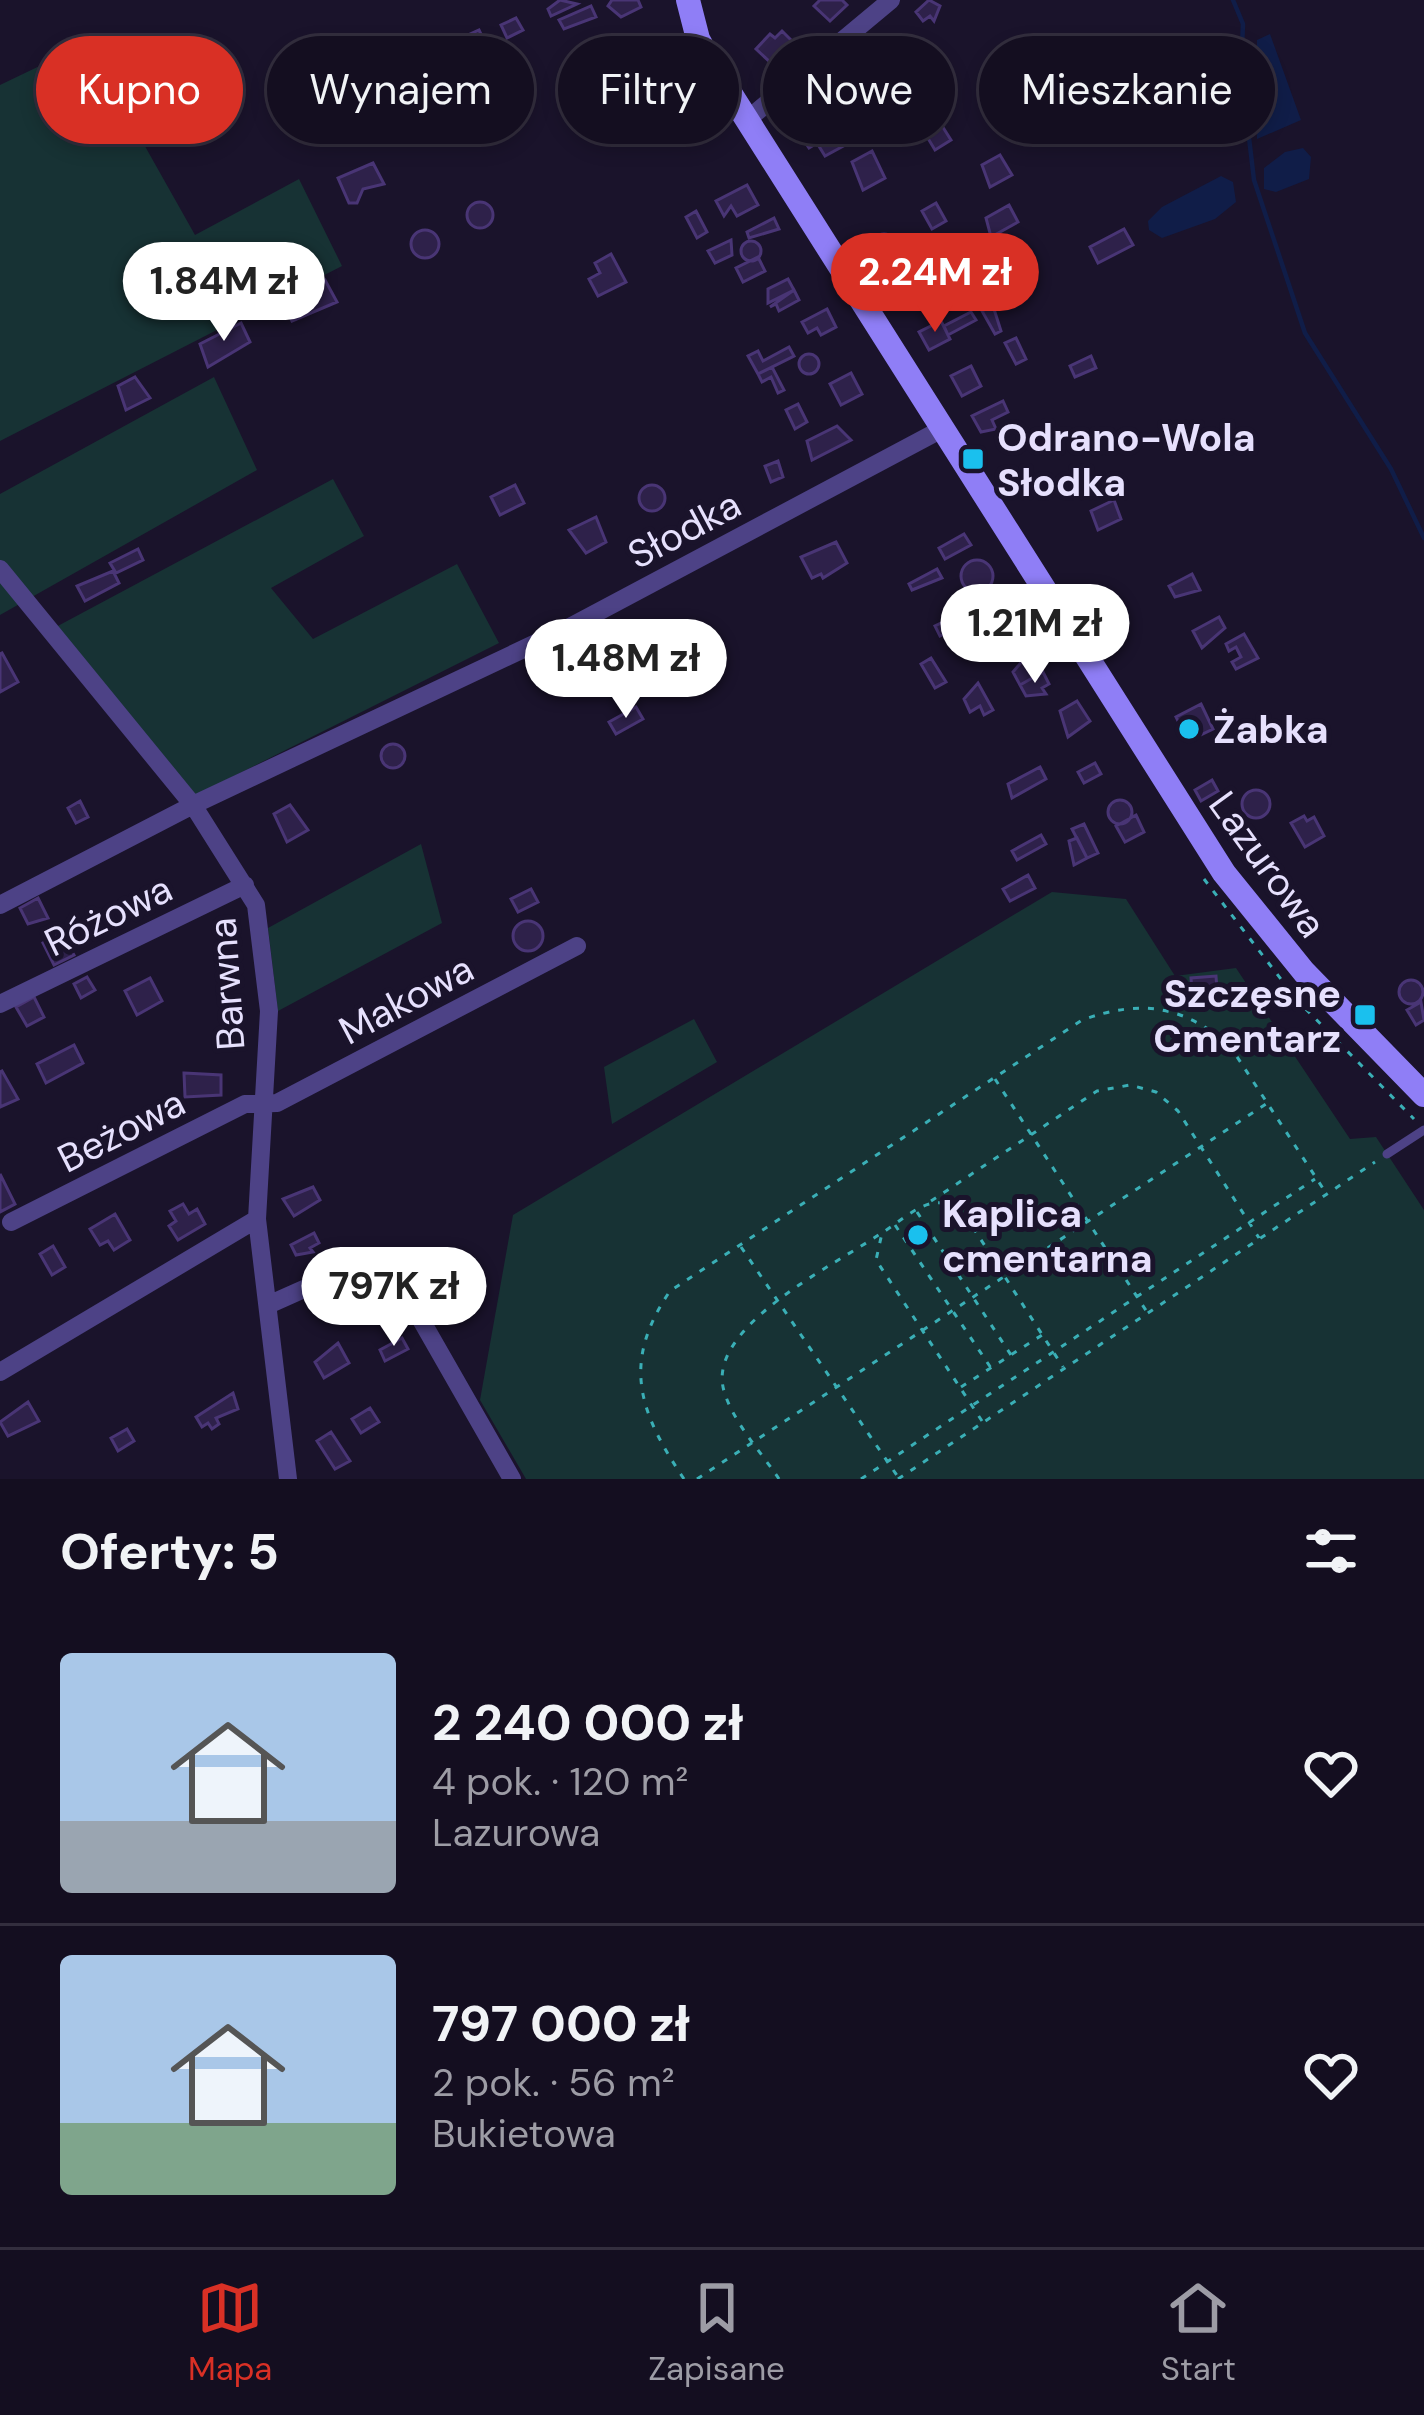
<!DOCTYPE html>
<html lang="pl">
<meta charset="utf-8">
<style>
body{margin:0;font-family:"DM Sans",sans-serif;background:#1d1729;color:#f1f3f6;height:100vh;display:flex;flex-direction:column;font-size:45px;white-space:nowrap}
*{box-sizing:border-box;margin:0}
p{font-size:39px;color:#9d9ca5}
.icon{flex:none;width:66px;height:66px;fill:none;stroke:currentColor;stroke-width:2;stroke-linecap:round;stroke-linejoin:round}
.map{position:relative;height:1479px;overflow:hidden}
.drawer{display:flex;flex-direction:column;background:#140e20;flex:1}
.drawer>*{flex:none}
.banner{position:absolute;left:36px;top:36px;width:1353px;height:108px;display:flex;gap:24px}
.price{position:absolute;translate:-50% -102px;padding:0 27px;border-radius:42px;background:#fff;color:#222;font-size:39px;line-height:78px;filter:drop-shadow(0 3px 6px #0008)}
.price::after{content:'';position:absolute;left:50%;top:72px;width:36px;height:27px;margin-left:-18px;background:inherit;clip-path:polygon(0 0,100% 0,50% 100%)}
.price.current{background:#d93025;color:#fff}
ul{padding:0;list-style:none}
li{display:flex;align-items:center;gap:36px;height:300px;padding:0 60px}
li+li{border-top:3px solid #332e3e}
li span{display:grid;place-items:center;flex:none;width:336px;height:240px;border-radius:12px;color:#555}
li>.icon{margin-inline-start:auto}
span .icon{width:144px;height:144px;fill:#fffc;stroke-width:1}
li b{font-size:51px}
h2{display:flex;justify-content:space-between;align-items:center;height:144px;padding:0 60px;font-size:51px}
.pill{padding:0 42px;border-radius:54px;background:#140e20;box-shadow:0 6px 18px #0003,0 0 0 3px #332e3e;font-size:42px;line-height:108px}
.pill.current{background:#d93025;color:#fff}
.tab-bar{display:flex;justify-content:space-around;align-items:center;height:168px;border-top:3px solid #332e3e;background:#140e20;font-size:33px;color:#9d9ca5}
.tab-bar a{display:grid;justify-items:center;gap:6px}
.tab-bar .current{color:#d93025}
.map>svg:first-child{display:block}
</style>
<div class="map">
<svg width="1424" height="1479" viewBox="0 0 1424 1479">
<rect width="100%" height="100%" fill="#1a132b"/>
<!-- green -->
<path fill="#173234" d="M50,61L69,106L106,77L195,235L299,179L342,266L0,441V85Z
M214,377L257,470L0,615V494Z
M333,479L364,536L271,588L313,639L457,564L499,643L196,795L54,628Z
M421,844L442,923L278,1011L268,928Z
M1052,892L1126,899L1175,976L1236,968L1350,1139L1376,1137L1424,1210V1479H526L480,1400L513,1215Z
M694,1019L717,1062L612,1124L604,1067Z"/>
<!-- water -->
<path fill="#101d48" d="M1270,34L1301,120L1257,139V40Z
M1303,148L1311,157L1309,179L1276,192L1264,189V168L1285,152Z
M1221,176L1233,182L1236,202L1215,219L1162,238L1149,230L1148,221L1162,207Z"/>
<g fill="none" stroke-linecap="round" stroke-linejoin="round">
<!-- stream -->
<path stroke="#101d48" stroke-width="4.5" d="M1233,0L1243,24L1241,70L1254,180L1305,333L1391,469L1424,538"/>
</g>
<!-- building -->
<path fill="#2e214a" stroke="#493575" stroke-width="3" d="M560,0L577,4L551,16L548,9Z
M612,0H638L641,7L621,17L608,6Z
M820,0H842L847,5L830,21L814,6Z
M929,0L940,6L934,21L930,16L923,21L916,12Z
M591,6L596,17L564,29L559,20Z
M516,18L523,30L507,38L501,25Z
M479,30L486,45L453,60L446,45Z
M782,31L800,49L775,76L768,69L772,64L756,49L770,34L775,38Z
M630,36L640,58L621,68L610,46Z
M911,50L922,63L897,85L885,69Z
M640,58L646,69L626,78L621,68Z
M849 69a9 9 0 1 1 18 0a9 9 0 1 1-18 0Z
M689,86L695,97L670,110L664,99Z
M501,97L507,109L519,103L525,116L488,129L473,111Z
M803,103L815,120L798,133L785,116Z
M932,110L951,140L935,150L923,130L913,136L906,126Z
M822,121L830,135L809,148L803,139Z
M845,128L858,138L825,156L817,143Z
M872,151L885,178L863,190L852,162Z
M1000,155L1012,175L990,187L982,165Z
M373,163L384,184L363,189L357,203H349L338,178Z
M747,185L758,205L737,216L731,206L724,216L716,201Z
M467 215a13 13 0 1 1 26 0a13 13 0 1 1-26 0Z
M936,203L946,221L932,229L922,211Z
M1009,205L1018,222L991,237L986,218Z
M696,211L707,232L697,238L686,217Z
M774,218L779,229L749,238L747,232Z
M1124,229L1133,245L1098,263L1090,247Z
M411 244a14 14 0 1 1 28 0a14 14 0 1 1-28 0Z
M871 247a13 13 0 1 1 26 0a13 13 0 1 1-26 0Z
M731,240L732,255L715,263L708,251Z
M741 251a10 10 0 1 1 20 0a10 10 0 1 1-20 0Z
M959,249L965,258L933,274L928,265Z
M611,254L626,282L598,296L589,279L600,273L595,263Z
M758,257L765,271L743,282L736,268Z
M928,265L933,274L894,294L885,277Z
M963,272L971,288L937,305L925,282L933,277L937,285Z
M788,279L794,290L768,303V289Z
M325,280L337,302L292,321L284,305Z
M794,290L799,300L779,311L776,304L770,307Z
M993,306L1001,331L995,334L982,311Z
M827,309L836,327L821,335L817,328L808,333L802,322Z
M971,312L976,320L948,335L944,326Z
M941,321L950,339L929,350L919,332Z
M241,323L250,342L208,367L200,344Z
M1016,338L1026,359L1016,364L1005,343Z
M789,347L794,356L758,374L748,356L758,351L763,361Z
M799 364a10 10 0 1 1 20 0a10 10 0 1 1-20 0Z
M1091,356L1096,368L1075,377L1070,366Z
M971,366L981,386L962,396L951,376Z
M772,367L784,390L778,393L771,377L762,382L758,374Z
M851,373L862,394L841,405L830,384Z
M135,377L150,398L126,410L118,386Z
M1003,401L1008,412L992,420L996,429L981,432L972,416Z
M798,404L807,422L795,429L786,410Z
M837,426L851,440L812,460L807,441Z
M778,461L783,477L771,482L765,466Z
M515,485L524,503L500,515L491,497Z
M639 498a13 13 0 1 1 26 0a13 13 0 1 1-26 0Z
M1114,500L1121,519L1098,530L1091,511Z
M596,517L606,542L586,553L569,530Z
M964,534L971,545L945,559L939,548Z
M836,542L847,563L823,578L821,574L812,578L801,557Z
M138,549L143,560L116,573L110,563Z
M961 576a16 16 0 1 1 32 0a16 16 0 1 1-32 0Z
M937,569L942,578L912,590L909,584Z
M113,571L119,583L85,601L77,586Z
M1192,574L1200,590L1175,597L1169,586Z
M966,611L971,621L940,636L935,626Z
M1219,617L1225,628L1202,648L1193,631Z
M977,621L983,650L973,654L961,628Z
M1244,634L1258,658L1236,669L1232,662L1241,657L1236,647L1229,651L1226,644Z
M2,653L18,682L0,692V654Z
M931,658L946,682L935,688L921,664Z
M1025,658L1028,664L1036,659L1043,672L1020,685L1013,672Z
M1043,672L1049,684L1042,688L1046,694L1026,696L1020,685Z
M978,683L993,710L984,715L980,706L970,712L964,699Z
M1077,701L1090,721L1068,737L1060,711Z
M1201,704L1213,729L1188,741L1176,717Z
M636,707L643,719L616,734L609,722Z
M381 756a12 12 0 1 1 24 0a12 12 0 1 1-24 0Z
M1095,763L1101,774L1084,783L1078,772Z
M1040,767L1046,779L1012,798L1008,784Z
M1212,780L1218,791L1201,801L1195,790Z
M1242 804a14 14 0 1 1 28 0a14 14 0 1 1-28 0Z
M1108 812a12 12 0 1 1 24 0a12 12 0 1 1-24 0Z
M80,801L88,817L76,823L68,808Z
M290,805L308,830L287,842L274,814Z
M1136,815L1144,832L1125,842L1116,826Z
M1304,816L1307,821L1314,817L1324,836L1305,847L1291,823Z
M1084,824L1098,853L1087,858L1072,829Z
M1041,835L1046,844L1017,860L1012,851Z
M1077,838L1087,858L1074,865L1069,841Z
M1028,875L1035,888L1010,901L1003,889Z
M531,889L538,902L518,912L511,899Z
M38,898L48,918L28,924L20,908Z
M513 936a15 15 0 1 1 30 0a15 15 0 1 1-30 0Z
M62,933L74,955L54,965L43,943Z
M1216,976L1217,990L1192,993L1191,978Z
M87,977L95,990L81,998L74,984Z
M150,978L162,1001L137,1015L125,991Z
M1399 992a12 12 0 1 1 24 0a12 12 0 1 1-24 0Z
M34,997L44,1017L27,1026L16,1007Z
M1421,1002L1424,1020L1416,1025L1407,1010Z
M74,1045L83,1063L46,1083L37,1064Z
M2,1071L18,1099L0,1107V1072Z
M184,1073L221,1075V1095L185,1097Z
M0,1174L15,1204L0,1212Z
M313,1187L320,1200L294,1216L283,1199Z
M183,1204L189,1214L197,1209L205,1224L178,1240L169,1226L176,1221L170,1211Z
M115,1214L130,1240L114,1250L108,1241L100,1245L90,1229Z
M314,1233L319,1243L310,1248L313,1252L296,1255L291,1245Z
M53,1246L65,1267L52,1275L40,1254Z
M365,1289L370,1299L350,1310L344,1300Z
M402,1338L408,1349L385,1361L380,1350Z
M338,1343L349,1363L324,1378L315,1362Z
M233,1393L238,1409L216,1418L219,1424L212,1429L208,1423L202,1427L196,1417Z
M28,1402L39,1421L8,1436L0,1422Z
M370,1408L379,1422L361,1433L352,1419Z
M127,1429L134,1441L118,1451L111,1438Z
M331,1432L350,1461L335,1469L317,1441Z"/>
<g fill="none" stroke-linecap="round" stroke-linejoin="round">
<!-- path -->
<path stroke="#3aafb6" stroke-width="3" stroke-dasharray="6 9" stroke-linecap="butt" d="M1204,879L1297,1000L1414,1119
M995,1079L1147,1312
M931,1201L1097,1091L1130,1085L1156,1092L1178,1111L1259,1238
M917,1212L1011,1355
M895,1225L991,1368
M741,1247L898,1477
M961,1387L1042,1335
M982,1421L876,1260L882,1233C910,1215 935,1186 965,1215L1063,1367
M684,1479C639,1412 621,1363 670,1291L1082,1020C1141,999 1183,1005 1230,1046L1326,1193
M697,1479L1266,1104
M779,1479C761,1452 733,1422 724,1391C705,1327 835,1265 880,1234
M861,1479L1315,1179
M898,1479L1375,1162"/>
<!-- lane -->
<path stroke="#4d4286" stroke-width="9" d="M1387,1154L1424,1130"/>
<!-- street -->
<path stroke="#4d4286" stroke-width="18" d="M747,120L891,0
M0,569L193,805L256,905L269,1011L257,1219L288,1479
M0,905L193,805L568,628L942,429
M0,1004L245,885
M11,1222L245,1104L277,1103L577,946
M268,1305L369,1260L388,1262L512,1479
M0,1372L257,1219"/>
<!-- secondary -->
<path stroke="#8f7ef6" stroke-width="24" d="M688,0L698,39L713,66L1224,873L1304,972L1424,1095"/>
</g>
<!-- markers -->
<g fill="#1ac0ee" stroke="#1a132b" stroke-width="4.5">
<rect x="961" y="447" width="24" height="24" rx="6"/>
<circle cx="1189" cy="729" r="12"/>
<rect x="1353" y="1003" width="24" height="24" rx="6"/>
<circle cx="918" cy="1235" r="12"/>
</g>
<g text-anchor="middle" stroke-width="10" stroke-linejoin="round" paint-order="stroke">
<!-- poi labels -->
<g font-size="39" font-weight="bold" fill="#e6e0fd" stroke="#1a132b" text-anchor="start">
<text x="997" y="451">Odrano-Wola<tspan x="997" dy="45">Słodka</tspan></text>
<text x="1213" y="743">Żabka</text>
<text x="1341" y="1007" text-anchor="end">Szczęsne<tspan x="1341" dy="45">Cmentarz</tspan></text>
<text x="942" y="1227">Kaplica<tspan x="942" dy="45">cmentarna</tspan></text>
</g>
<!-- street labels -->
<g font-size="39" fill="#e6e0fd" stroke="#1a132b">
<text transform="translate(684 529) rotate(-28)" y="14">Słodka</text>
<text transform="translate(1268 864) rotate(54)" y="14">Lazurowa</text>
<text transform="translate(108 915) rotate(-26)" y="14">Różowa</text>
<text transform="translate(226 984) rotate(-94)" y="14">Barwna</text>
<text transform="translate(406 999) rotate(-28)" y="14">Makowa</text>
<text transform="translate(121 1130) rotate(-27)" y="14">Beżowa</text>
</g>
</g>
</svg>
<b class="price current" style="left:935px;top:335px">2.24M zł</b>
<b class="price" style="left:224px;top:344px">1.84M zł</b>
<b class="price" style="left:1035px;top:686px">1.21M zł</b>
<b class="price" style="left:626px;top:721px">1.48M zł</b>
<b class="price" style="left:394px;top:1349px">797K zł</b>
<div class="banner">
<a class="pill current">Kupno</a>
<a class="pill">Wynajem</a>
<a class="pill">Filtry</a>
<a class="pill">Nowe</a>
<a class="pill">Mieszkanie</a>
</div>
</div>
<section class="drawer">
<h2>Oferty: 5<svg class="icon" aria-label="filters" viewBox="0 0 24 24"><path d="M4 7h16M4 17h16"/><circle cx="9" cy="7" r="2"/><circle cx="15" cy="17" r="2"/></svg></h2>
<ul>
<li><span style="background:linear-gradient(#a9c7e8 70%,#9aa5b1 0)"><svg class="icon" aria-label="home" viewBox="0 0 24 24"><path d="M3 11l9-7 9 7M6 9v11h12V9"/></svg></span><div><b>2 240 000 zł</b><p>4 pok. · 120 m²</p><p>Lazurowa</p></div><svg class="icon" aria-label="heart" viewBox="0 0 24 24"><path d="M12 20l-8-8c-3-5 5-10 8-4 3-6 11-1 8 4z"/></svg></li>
<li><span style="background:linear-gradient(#a9c7e8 70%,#7fa58c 0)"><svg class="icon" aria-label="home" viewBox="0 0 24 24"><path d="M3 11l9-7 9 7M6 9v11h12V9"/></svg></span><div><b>797 000 zł</b><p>2 pok. · 56 m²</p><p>Bukietowa</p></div><svg class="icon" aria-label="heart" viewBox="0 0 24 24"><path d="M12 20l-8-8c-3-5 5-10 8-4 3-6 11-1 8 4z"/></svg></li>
</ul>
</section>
<nav class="tab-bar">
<a class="current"><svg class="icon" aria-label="map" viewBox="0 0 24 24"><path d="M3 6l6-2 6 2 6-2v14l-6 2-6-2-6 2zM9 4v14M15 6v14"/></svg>Mapa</a>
<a><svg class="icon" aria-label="saved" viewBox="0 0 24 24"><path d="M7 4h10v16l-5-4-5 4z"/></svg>Zapisane</a>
<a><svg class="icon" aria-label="home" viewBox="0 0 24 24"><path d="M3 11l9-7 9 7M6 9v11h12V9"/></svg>Start</a>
</nav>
